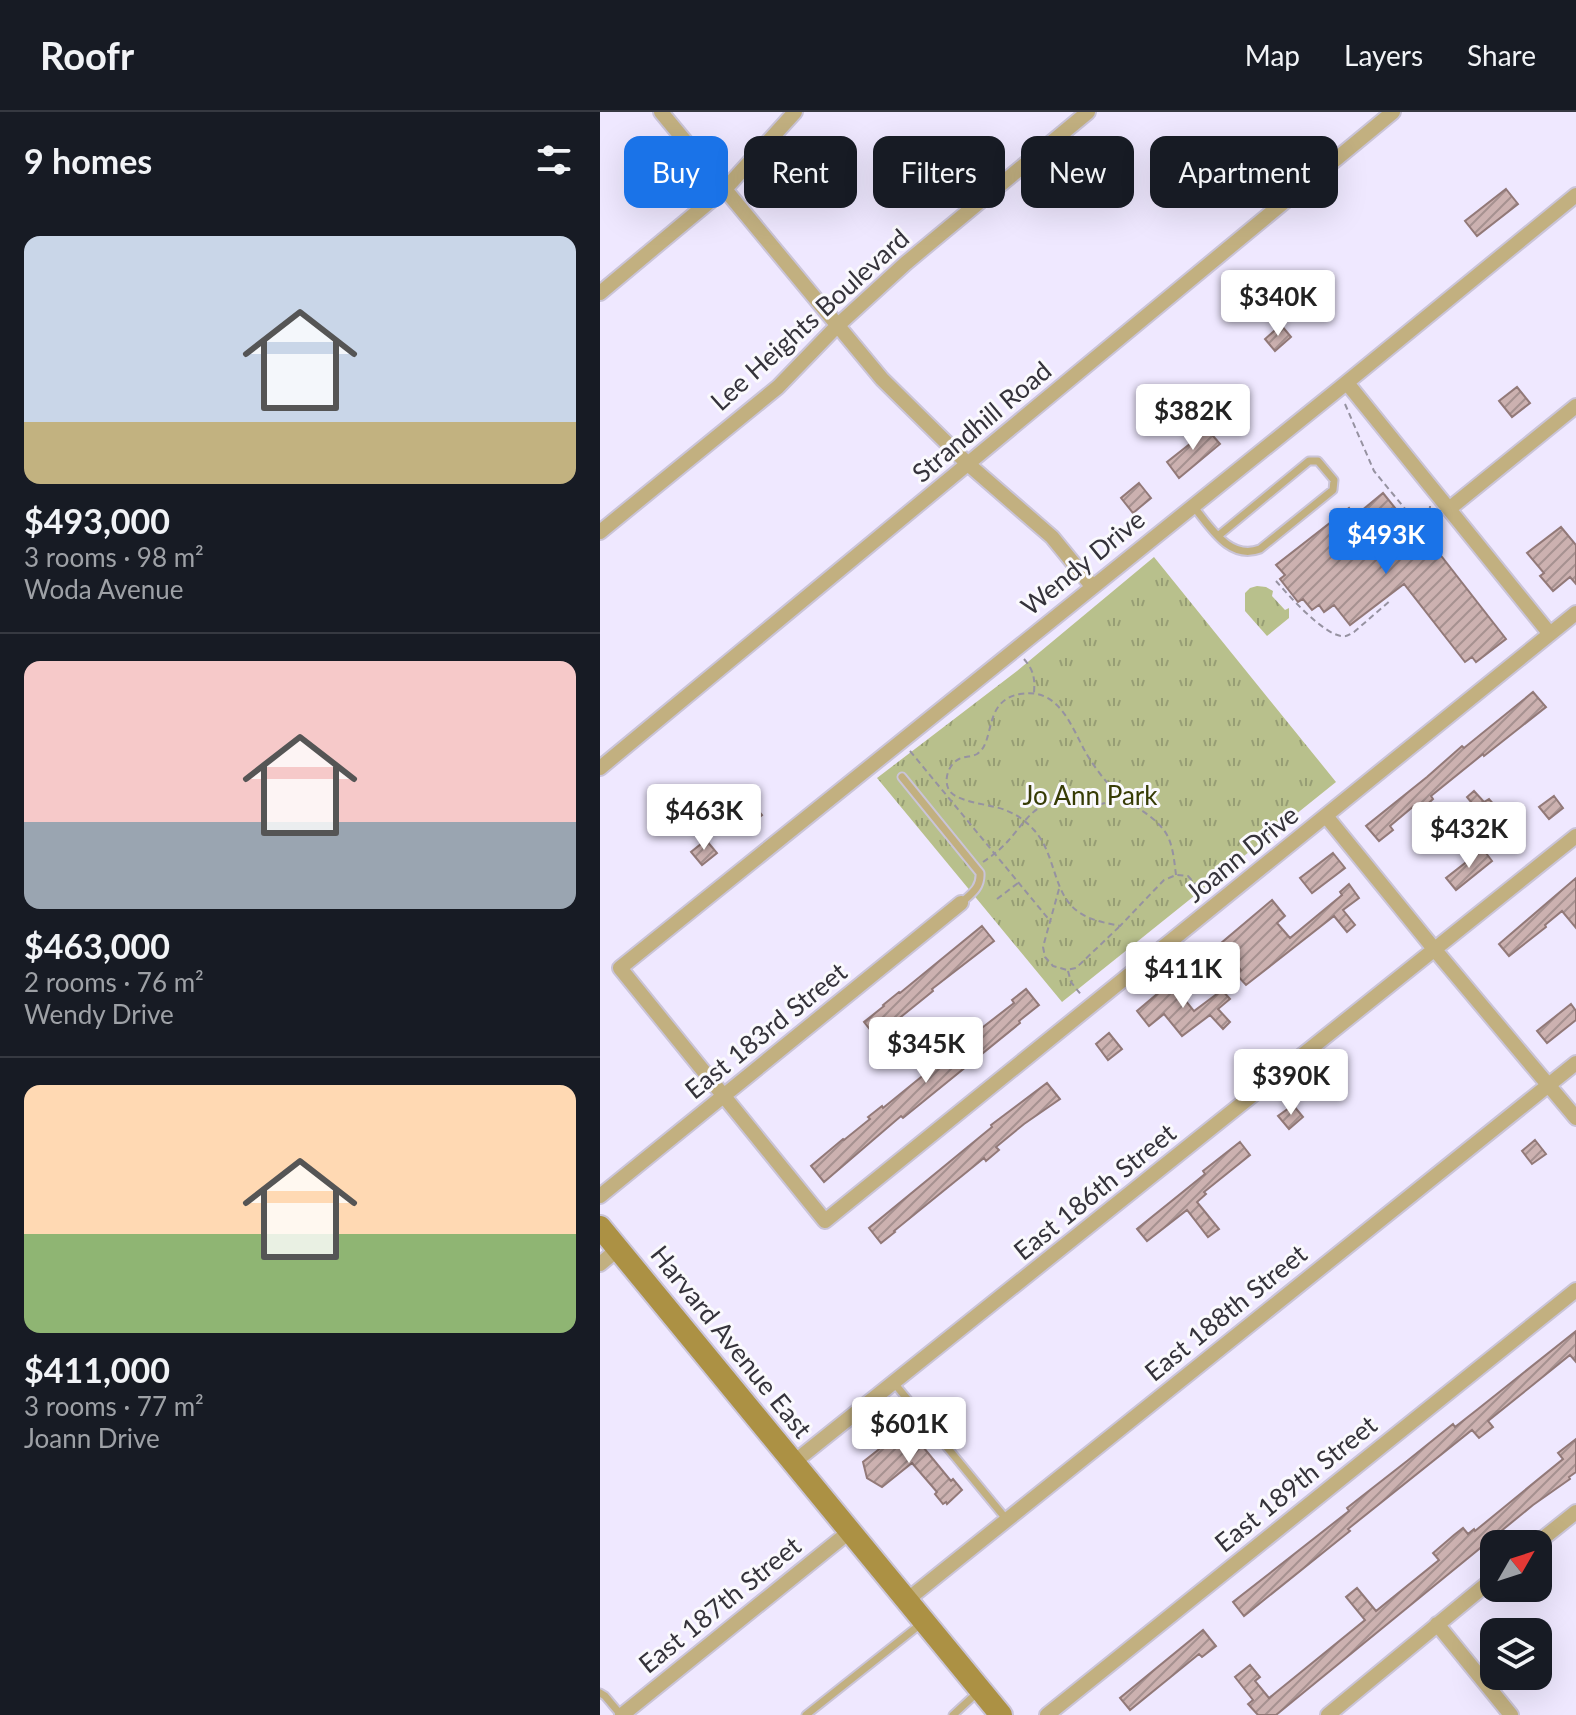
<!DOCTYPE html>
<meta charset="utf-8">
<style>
body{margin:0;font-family:Lato,sans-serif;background:#20242c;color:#f1f3f6;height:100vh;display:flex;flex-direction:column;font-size:30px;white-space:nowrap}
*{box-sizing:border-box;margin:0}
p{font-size:26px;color:#9ea1a6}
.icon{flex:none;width:44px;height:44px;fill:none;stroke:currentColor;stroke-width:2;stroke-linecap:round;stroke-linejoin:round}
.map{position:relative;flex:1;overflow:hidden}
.panel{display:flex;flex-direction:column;background:#171b24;width:600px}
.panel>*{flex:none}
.top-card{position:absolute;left:24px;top:24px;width:760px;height:72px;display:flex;gap:16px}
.needle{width:52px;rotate:51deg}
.tools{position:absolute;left:880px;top:1418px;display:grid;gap:16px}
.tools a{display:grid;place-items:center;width:72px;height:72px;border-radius:16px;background:#171b24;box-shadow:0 8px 32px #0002;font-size:40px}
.price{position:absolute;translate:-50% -68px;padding:0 18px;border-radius:8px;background:#fff;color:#222;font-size:26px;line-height:52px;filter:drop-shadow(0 2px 4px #0008)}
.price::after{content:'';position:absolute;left:50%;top:48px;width:24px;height:18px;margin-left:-12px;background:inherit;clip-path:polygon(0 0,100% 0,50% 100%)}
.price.current{background:#1a73e8;color:#fff}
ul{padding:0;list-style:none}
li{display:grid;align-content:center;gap:16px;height:424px;padding:0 24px}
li+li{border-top:2px solid #363941}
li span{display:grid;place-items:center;height:248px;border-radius:16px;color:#555}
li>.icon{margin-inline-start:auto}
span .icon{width:144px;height:144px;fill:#fffc;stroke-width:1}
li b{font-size:34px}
h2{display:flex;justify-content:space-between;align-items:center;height:96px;padding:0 24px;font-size:34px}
.tag{padding:0 28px;border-radius:16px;background:#171b24;box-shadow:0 8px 32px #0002;font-size:28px;line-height:72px}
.tag.current{background:#1a73e8;color:#fff}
header{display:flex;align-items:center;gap:48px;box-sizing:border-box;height:112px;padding:0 40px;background:#171b24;border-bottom:2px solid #363941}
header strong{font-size:38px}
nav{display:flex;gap:44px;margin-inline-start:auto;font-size:28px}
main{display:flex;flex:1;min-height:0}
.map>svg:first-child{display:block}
</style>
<header>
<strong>Roofr</strong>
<nav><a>Map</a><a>Layers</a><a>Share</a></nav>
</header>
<main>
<section class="panel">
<h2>9 homes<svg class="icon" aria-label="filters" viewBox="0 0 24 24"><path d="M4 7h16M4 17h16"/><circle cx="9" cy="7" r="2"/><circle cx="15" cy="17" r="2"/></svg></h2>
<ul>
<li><span style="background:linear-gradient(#c9d6e8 75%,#c2b280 0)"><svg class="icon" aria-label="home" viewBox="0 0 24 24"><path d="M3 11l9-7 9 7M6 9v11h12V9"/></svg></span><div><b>$493,000</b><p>3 rooms · 98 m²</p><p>Woda Avenue</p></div></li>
<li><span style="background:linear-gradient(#f6c9c9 65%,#9aa5b1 0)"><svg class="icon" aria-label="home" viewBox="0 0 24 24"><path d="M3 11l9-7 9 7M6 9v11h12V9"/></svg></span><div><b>$463,000</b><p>2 rooms · 76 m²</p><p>Wendy Drive</p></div></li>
<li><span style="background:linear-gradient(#ffd9b3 60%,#8fb573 0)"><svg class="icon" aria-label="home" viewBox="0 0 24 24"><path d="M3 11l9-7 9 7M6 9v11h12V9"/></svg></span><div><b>$411,000</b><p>3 rooms · 77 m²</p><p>Joann Drive</p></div></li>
</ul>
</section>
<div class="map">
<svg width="976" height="1603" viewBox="0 0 976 1603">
<defs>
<pattern id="park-tufts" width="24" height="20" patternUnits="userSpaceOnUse" patternTransform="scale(2)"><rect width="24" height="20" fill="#b8c08c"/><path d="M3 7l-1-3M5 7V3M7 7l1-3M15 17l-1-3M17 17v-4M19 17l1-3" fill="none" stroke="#969d74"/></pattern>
<pattern id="building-hatch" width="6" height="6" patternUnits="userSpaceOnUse" patternTransform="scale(2)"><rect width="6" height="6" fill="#ccb1b0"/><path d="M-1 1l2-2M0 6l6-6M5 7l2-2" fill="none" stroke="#a69190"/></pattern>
</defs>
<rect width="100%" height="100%" fill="#efe8ff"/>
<!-- park -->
<path fill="url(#park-tufts)" d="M554,445L736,670L462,890L277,666L417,559Z
M657,474L666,475L673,479L672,484L685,498L689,496V506L667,524L645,499V481L650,476Z"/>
<!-- building -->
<path fill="url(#building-hatch)" stroke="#927978" stroke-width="2" d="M906,77L918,92L877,124L865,109Z
M706,168L713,177L692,194L696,198L680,210L670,197Z
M681,213L691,225L675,239L665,227Z
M917,275L930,291L912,305L899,289Z
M594,316L600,323L607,317L620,332L579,366L567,350L591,331L585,323Z
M539,371L551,386L533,401L521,386Z
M783,381L812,417L817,413L906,527L876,550L872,545L865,550L804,472L750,513L734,493L724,500L719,493L712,498L703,487L698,490L680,467L685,463L676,453L749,396L755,404Z
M961,415L976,433V472L970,465L953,479L940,464L944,461L927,441Z
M933,580L946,595L884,644L883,642L831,684L833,687L820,699L815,693L790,714L793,718L779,729L766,714L827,665L862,634L864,636Z
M874,679L884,690L889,687L897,696L840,740L833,731L835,729L823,714L836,703L847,718L876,696L867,685Z
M954,684L963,696L949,707L939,695Z
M150,688L162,703L145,717L133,702Z
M106,728L117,741L102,753L91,740Z
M883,737L892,749L856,778L846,766Z
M733,741L745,756L712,781L700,766Z
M976,766V816L962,799L945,813L946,815L909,844L899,832Z
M749,772L759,786L743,798L755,813L747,820L734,804L646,873L636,862L641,858L620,832L672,788L685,804L677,811L690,826L742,783L740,780Z
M382,814L394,829L332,877L333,879L276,925L264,910L284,894L283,893L299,880L300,881Z
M570,869L594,899L622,878L630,887L618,897L630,910L623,917L610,903L582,924L564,902L549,914L537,899L557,882L556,880Z
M426,877L439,893L419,909L420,911L303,1006L301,1004L224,1070L211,1054L243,1027L244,1028L270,1007L268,1005L282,994L283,996L331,957L357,935L355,933L363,926L365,929L414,891L412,888Z
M971,892L976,899V908L947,931L937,919Z
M509,921L522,937L508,948L496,932Z
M447,971L460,987L424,1012L396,1035L399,1038L386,1049L384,1046L294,1119L295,1120L281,1131L269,1116L392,1015L391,1013Z
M693,993L703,1005L689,1017L678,1004Z
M935,1028L946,1042L932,1052L922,1039Z
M640,1030L650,1043L604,1080L606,1082L597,1090L619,1117L608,1125L587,1098L547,1129L537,1117L605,1062L603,1059Z
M976,1219V1250L970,1243L888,1309L893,1315L879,1326L872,1318L748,1417L750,1419L644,1504L633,1490L749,1399L747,1396L807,1349L853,1312L855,1315L878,1297Z
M305,1313L351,1369L353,1367L362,1378L347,1392L346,1390L343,1392L335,1382L337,1380L312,1351L282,1375L267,1366L263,1350L297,1323L296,1321Z
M976,1327V1360L969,1365L970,1367L933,1393L676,1603H658L648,1592L653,1588L635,1565L650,1553L660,1565L655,1569L669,1586L765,1508L746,1485L757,1476L776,1499L839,1448L833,1441L854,1423L863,1416L868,1422L874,1417L875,1419L963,1347L958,1341Z
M603,1518L616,1534L602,1545L599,1542L530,1598L520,1586Z"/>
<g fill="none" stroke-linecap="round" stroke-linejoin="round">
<!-- lane casing -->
<g stroke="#cac4d8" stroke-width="11">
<path id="lane" d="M593,394C610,414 629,449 660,437L733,378L734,368L718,349H709L618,424
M302,665L380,761C381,776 371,782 361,791
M294,1271L407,1408
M0,1581L5,1584L21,1603
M206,1603L322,1511
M353,1603L379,1579"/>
</g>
<!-- street casing -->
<g stroke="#cac4d8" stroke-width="18">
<path id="street" d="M61,0L282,267L368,352L452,425L492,474
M976,83L740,276L20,856L225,1109L976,501
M0,181L126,76L195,0
M747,271L950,522
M849,397L976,294
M0,420L178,275L237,214L306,151L488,0
M0,656L793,0
M726,704L835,838L976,1006
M0,1084L361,791
M0,1152L18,1137
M193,1351L976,724
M936,1432L976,1400
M307,1488L976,951
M837,1512L911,1603
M22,1603L249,1420
M447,1603L976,1178
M728,1603L894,1466"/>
</g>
<!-- secondary casing -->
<g stroke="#cac4d8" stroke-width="26">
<path id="secondary" d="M0,1115L401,1603"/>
</g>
<!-- path -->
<path stroke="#9692a1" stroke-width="2" stroke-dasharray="6 4" stroke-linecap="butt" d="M745,292L774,359L820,415L829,409L842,411
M829,408L830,394
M676,469C689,484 722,521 741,524C748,525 748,523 754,520L791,488
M424,547C434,559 435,566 434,581
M310,639L451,810
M383,750C392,744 401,737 408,729C419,717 429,700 444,693C470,681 492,704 519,684
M576,763C574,748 573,729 563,717C549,699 526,692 511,675C502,665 493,653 486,641C471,614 459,575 420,582C382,589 396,630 377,642C372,645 365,644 359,647C349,652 343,667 349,678C357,691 391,692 405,698C416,702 426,709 434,718C457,743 452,783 480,801C492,809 507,811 520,814L564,768L576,763L588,764L605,783
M459,777L443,835L445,845L453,854L467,858L476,856L519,815
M397,787L418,771
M468,859L471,870L482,884"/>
<!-- lane -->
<use href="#lane" stroke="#c2b080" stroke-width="7"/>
<!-- street -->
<use href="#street" stroke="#c2b080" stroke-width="14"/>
<!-- secondary -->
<use href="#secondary" stroke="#ac9144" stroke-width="22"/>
</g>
<g text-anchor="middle" stroke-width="6" stroke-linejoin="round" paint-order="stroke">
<!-- street labels -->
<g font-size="26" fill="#35333b" stroke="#faf9fd">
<text transform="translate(210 208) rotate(-42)" y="9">Lee Heights Boulevard</text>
<text transform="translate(382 310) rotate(-40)" y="9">Strandhill Road</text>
<text transform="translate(483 451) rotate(-39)" y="9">Wendy Drive</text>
<text transform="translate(642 742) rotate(-39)" y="9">Joann Drive</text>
<text transform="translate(166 919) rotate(-39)" y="9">East 183rd Street</text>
<text transform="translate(495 1080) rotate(-39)" y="9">East 186th Street</text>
<text transform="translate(626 1201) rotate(-39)" y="9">East 188th Street</text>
<text transform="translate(131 1230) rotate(51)" y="9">Harvard Avenue East</text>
<text transform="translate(696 1372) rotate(-39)" y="9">East 189th Street</text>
<text transform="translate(120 1493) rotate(-39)" y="9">East 187th Street</text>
</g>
<!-- park labels -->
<g font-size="26" fill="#373c06" stroke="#faf9fd">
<text x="490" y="693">Jo Ann Park</text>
</g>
</g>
</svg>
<div class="tools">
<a><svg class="needle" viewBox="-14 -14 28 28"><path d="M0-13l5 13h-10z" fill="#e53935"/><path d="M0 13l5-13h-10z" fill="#9ea1a6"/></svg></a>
<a><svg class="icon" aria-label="layers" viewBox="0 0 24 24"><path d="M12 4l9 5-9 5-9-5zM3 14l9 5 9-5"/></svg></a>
</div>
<b class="price" style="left:678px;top:226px">$340K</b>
<b class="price" style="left:593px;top:340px">$382K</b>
<b class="price current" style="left:786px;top:464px">$493K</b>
<b class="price" style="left:104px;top:740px">$463K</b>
<b class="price" style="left:869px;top:758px">$432K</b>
<b class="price" style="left:583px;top:898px">$411K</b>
<b class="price" style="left:326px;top:973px">$345K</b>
<b class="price" style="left:691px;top:1005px">$390K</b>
<b class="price" style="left:309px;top:1353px">$601K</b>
<div class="top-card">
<a class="tag current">Buy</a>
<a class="tag">Rent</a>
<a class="tag">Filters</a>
<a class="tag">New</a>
<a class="tag">Apartment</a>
</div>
</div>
</main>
